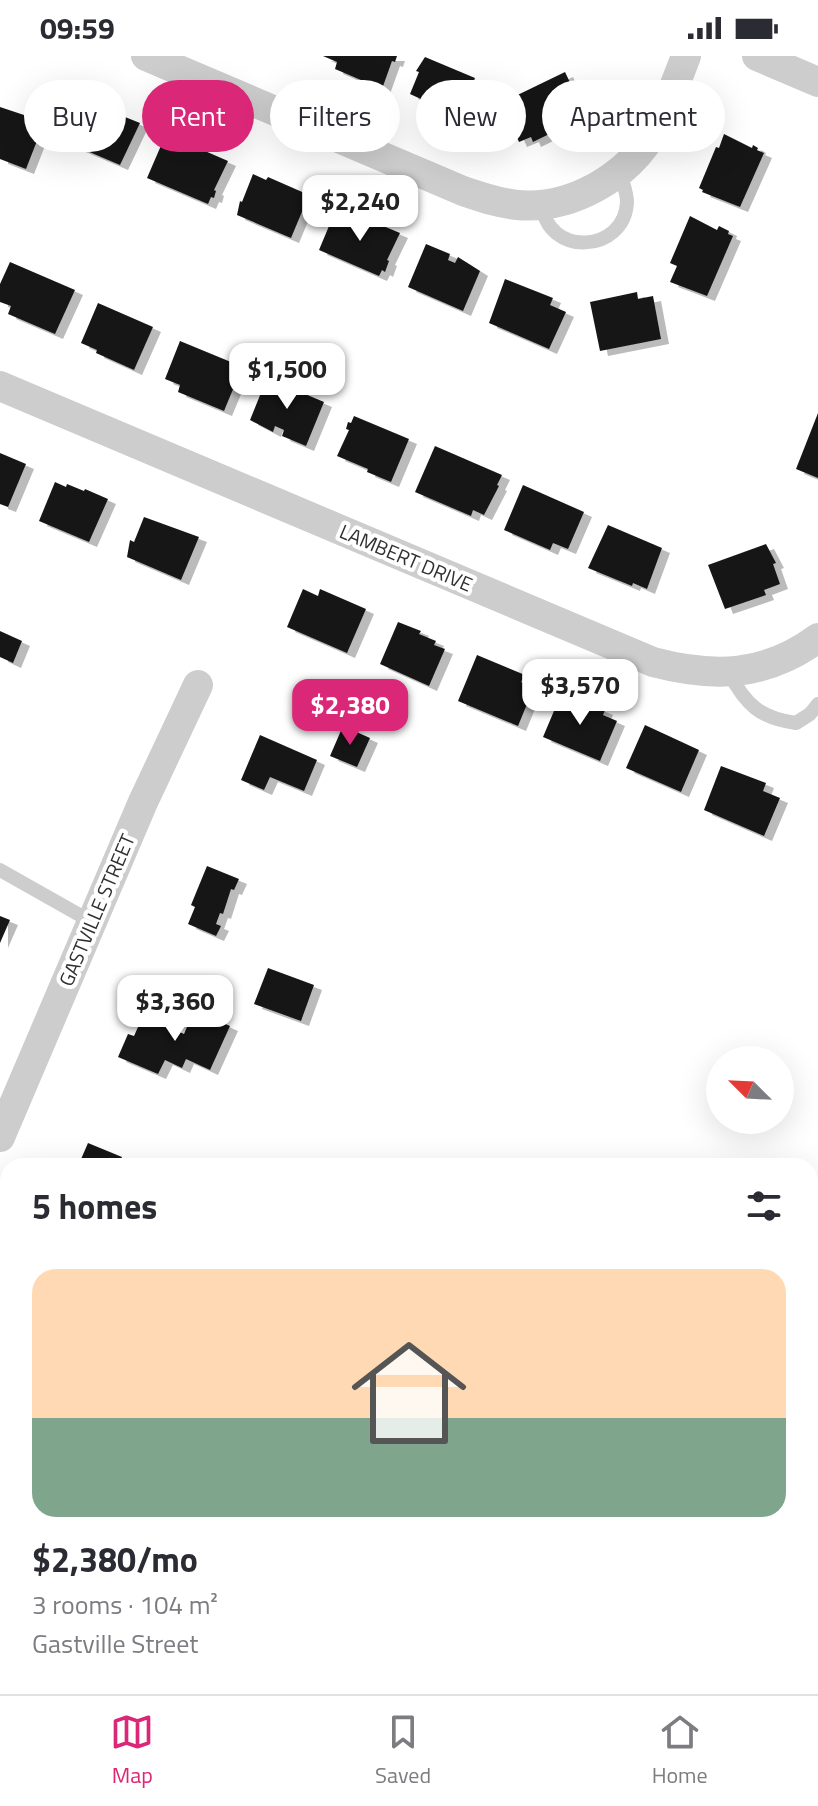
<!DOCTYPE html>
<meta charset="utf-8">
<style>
body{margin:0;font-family:"Titillium Web",sans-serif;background:#f2f2f3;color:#2b2b33;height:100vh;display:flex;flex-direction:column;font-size:30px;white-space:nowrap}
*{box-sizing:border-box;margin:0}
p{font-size:26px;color:#7c7c81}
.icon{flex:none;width:44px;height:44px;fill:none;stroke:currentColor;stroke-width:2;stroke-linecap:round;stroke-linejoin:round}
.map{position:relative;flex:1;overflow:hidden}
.panel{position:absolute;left:0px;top:1102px;width:818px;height:536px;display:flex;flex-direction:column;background:#fff;border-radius:24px 24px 0 0;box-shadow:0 8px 32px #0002}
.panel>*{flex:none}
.top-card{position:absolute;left:24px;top:24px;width:770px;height:72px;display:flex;gap:16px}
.needle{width:52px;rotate:294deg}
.fabs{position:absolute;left:706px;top:990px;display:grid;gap:16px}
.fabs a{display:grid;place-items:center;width:88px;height:88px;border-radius:50%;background:#fff;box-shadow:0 8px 32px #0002;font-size:40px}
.price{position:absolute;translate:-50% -68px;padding:0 18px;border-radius:16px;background:#fff;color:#222;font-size:26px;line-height:52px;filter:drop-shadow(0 2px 4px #0008)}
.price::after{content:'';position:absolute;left:50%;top:48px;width:24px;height:18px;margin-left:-12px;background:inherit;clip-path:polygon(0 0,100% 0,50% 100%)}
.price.on{background:#db2777;color:#fff}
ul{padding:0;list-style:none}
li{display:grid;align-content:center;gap:16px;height:424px;padding:0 32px}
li+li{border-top:2px solid #e1e1e2}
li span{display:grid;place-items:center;height:248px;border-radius:24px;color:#555}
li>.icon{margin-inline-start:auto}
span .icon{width:144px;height:144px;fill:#fffc;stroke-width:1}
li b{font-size:34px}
h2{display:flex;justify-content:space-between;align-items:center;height:96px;padding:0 32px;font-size:34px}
.tag{padding:0 28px;border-radius:36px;background:#fff;box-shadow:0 8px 32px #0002;font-size:28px;line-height:72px}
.tag.on{background:#db2777;color:#fff}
.status{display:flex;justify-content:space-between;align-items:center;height:56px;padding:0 40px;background:#fff;direction:ltr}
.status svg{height:22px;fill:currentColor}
.tab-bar{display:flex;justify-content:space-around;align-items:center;height:112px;border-top:2px solid #e1e1e2;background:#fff;font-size:22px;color:#7c7c81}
.tab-bar a{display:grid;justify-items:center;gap:4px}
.tab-bar .on{color:#db2777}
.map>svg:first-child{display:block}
</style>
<div class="status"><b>09:59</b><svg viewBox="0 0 49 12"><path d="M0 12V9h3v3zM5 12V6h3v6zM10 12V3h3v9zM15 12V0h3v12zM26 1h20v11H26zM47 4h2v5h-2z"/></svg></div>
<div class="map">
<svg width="818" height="1638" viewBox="0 0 818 1638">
<defs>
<filter id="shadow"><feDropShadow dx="8" dy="5" stdDeviation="0" flood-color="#0004"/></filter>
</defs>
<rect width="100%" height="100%" fill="#fff"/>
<!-- water -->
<path fill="#cddbea" d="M818,1258V1516L810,1517V1277Z"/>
<!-- building -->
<path fill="#171717" filter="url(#shadow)" d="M323,0H397L395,6L392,5L382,33L335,13L337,6Z
M425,1L475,22L457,64L436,55L437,53L422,46L423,44L410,38L419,16L416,15Z
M565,16L586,60L533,86L531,81L519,86L510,65L507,66L501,47Z
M82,45L96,52L98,48L108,52L105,58L113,62L115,57L140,67L120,109L66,86Z
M0,51L33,62L30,68L42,72L26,113L0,103Z
M724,78L752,92L753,89L758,92L757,94L764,97L740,151L702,136L703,134L699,132L716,91L719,92Z
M163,85L179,92L182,85L228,105L214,134L216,135L214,142L211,141L208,148L147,122Z
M253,118L266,124L268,121L309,139L291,182L237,159L240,145L242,146Z
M352,157L400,177L387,204L389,205L385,216L382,214L379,220L319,194L334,158L349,164Z
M690,160L717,174L719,170L729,175L728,178L733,180L707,240L670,226L677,210L670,207Z
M426,188L450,198L448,204L455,207L458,201L480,215L463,255L408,231Z
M10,206L75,234L55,278L8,258L11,250L0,246V228Z
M505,223L553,242L550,249L566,256L549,293L489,267Z
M637,236L638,243L653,240L661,283L600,295L590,246Z
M98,247L153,271L134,314L96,297L97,294L81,287Z
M180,285L243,311L239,326H236L224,355L178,336L180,329L165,323Z
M267,322L324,346L306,390L282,380L284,374L275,370L273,376L250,364Z
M818,357V422L796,413Z
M354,360L409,383L391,426L367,416L368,413L337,400L349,374L346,373L348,366L351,367Z
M435,390L502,419L497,429L499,430L484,459L473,454L471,460L415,436Z
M0,397L26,408L8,451L0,448Z
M55,426L66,431L67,428L84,435L85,433L108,443L89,486L39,465Z
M523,429L584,456L568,493L553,487L550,494L504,474Z
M144,461L199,481L181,524L127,501L130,484L134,486Z
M608,469L662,492L647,533L633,527L632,530L588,512Z
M766,488L776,507L773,508L780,528L764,534L766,539L725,553L708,509Z
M303,533L318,540L320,533L366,553L347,597L287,571Z
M398,566L421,575L419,578L436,585L434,589L445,593L429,630L380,608Z
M0,575L22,585L13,607L0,601Z
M477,599L525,619L521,626L537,633L535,637L532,636L518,670L458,645Z
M562,636L605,654L603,659L617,665L600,705L543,681Z
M645,669L699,694L681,736L626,712Z
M343,670L370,682L357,711L330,700Z
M260,679L317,704L304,735L270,721L264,734L241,724Z
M721,710L766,727L763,735L780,742L764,780L704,754Z
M207,810L239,823L234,834L231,833L223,858L220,857L216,868L221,870L216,880L188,868L195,851L191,849Z
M0,860L10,864L0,887Z
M268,912L314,929L301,965L254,948Z
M194,954L230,970L210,1014L186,1003L182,1012L165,1004L158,1018L118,1001L128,978L134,980L143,960L184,978Z
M88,1087L122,1101L119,1110H78Z
M0,1474L8,1475V1630H96L95,1638H0Z"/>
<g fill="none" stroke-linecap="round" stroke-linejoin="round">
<!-- lane -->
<path stroke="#cdcdcd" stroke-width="14" d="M542,148C547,202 625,197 627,146C627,136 622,125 620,116
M729,617C746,649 760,662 796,667L810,658L818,648
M0,814L92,866"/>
<!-- street -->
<path stroke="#cdcdcd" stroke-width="30" d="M146,0L463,135C481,141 498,147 517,149C571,154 629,121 655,73C667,51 677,24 686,0
M757,0L818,26
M0,330L653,606C714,622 765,621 818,582
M0,1081L143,746L198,629"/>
</g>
<g text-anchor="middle" stroke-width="8" stroke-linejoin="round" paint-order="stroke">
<!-- street labels -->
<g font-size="20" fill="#303030" stroke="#fff">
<text transform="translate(406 502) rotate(23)" y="7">LAMBERT DRIVE</text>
<text transform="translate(97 854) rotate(-67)" y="7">GASTVILLE STREET</text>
</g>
</g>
</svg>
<div class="fabs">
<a><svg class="needle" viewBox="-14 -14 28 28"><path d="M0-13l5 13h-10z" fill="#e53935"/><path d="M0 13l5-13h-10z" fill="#7c7c81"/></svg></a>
</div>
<b class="price" style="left:360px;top:187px">$2,240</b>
<b class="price" style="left:287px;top:355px">$1,500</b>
<b class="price" style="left:580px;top:671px">$3,570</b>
<b class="price on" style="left:350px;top:691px">$2,380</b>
<b class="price" style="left:175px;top:987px">$3,360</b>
<div class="top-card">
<a class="tag">Buy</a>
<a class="tag on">Rent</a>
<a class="tag">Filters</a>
<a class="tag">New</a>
<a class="tag">Apartment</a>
</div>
<section class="panel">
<h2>5 homes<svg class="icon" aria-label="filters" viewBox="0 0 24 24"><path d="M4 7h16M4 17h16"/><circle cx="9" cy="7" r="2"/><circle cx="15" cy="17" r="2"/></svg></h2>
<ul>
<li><span style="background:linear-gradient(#ffd9b3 60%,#7fa58c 0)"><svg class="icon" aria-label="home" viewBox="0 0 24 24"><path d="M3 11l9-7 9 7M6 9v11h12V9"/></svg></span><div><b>$2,380/mo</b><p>3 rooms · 104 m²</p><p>Gastville Street</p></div></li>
</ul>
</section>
</div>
<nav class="tab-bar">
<a class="on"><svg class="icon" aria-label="map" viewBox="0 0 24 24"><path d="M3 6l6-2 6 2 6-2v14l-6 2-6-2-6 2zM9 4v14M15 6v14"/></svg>Map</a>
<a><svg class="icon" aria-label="saved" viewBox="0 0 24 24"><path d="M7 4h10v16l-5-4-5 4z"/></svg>Saved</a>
<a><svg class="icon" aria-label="home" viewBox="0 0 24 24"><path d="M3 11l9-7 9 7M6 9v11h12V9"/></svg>Home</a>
</nav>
